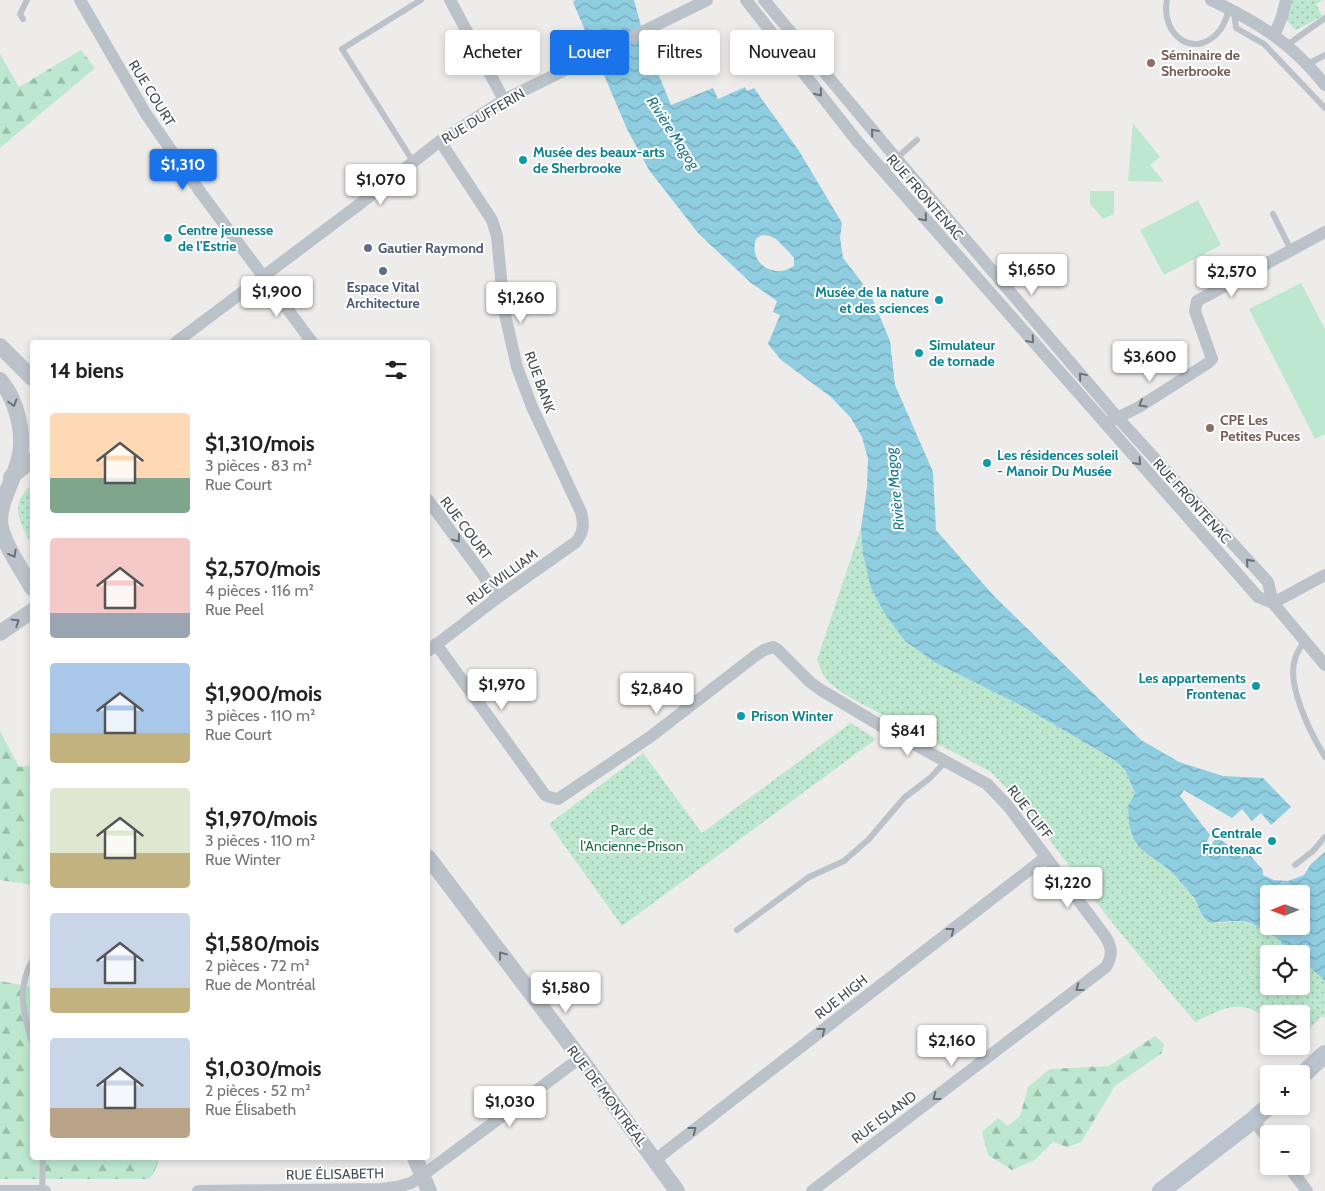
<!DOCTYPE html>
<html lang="fr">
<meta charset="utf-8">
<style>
body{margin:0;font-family:Cabin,sans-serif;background:#f2f2f2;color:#222;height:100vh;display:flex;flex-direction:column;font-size:19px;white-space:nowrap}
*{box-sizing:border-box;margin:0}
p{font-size:16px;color:#767676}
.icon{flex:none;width:28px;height:28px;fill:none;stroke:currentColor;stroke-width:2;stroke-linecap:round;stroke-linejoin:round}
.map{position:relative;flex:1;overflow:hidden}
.drawer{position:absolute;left:30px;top:340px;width:400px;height:820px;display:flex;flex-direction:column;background:#fff;border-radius:5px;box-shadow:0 2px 8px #0003}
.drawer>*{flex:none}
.guide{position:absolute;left:445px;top:30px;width:475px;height:45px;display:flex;gap:10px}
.needle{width:32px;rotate:269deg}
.fabs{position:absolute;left:1260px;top:885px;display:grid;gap:10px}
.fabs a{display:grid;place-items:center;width:50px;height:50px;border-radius:5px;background:#fff;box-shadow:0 2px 8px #0003;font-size:25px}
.price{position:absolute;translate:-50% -42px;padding:0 11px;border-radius:5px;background:#fff;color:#222;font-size:16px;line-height:32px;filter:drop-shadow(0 1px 2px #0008)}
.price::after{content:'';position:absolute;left:50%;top:30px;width:15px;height:11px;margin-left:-8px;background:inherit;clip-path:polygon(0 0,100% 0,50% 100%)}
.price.selected{background:#1a73e8;color:#fff}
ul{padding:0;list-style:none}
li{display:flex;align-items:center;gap:15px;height:125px;padding:0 20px}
li span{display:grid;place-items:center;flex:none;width:140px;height:100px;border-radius:5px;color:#555}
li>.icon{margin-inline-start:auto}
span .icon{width:60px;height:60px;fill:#fffc;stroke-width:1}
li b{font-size:21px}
h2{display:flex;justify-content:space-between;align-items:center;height:60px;padding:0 20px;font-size:21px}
.chip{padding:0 18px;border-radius:5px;background:#fff;box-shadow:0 2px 8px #0003;font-size:18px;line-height:45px}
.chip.selected{background:#1a73e8;color:#fff}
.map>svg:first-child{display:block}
</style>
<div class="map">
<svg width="1325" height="1191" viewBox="0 0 1325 1191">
<defs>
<pattern id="forest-firs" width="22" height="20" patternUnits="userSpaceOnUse" patternTransform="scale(1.25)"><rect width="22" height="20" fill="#bde8cf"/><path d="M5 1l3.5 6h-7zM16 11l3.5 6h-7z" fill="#9bbeab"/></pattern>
<pattern id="park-dots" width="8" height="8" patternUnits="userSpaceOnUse" patternTransform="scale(1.25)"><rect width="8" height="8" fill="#bde8cf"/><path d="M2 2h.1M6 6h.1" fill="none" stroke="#9bbeab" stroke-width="1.8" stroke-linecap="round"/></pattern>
<pattern id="water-waves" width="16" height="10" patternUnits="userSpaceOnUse" patternTransform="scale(1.25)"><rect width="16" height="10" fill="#8fcde0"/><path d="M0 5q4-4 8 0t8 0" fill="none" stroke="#77a9b8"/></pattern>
</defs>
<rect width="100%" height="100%" fill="#eeebeb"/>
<!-- green -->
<path fill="#bde8cf" d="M1133,123L1160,157L1150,165L1164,182L1128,181Z
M1090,191H1114V214L1103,219L1090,204Z
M1198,200L1221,245L1164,275L1140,230Z
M1301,283L1325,329V434L1315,439L1249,309Z"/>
<!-- forest -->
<path fill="url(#forest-firs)" d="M81,50L95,68L0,148V54L19,87Z
M0,731L19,767L32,765V885L0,880Z
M0,981L32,987V1158H160L153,1175L148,1179H0Z
M1155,1036L1164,1044L1162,1053L1115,1086L1081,1142L1067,1147L1053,1142L1035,1160L1012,1170L988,1155L982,1132L998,1118L1008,1126L1020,1116L1028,1087L1050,1069L1109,1066Z"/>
<!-- park -->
<path fill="url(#park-dots)" d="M1286,0H1323L1316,4L1322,16L1296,30L1282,16Z
M32,485V546C21,523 7,505 32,485Z
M861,528L863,554L936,663L1022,706L1116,761L1125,770L1135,794L1129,806L1141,849L1172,872L1195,900L1201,913L1219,923L1236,921L1254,924L1277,937L1295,954H1269V986H1301V959L1325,981V1018L1322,1016L1301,1038V1014H1269V1023C1265,1019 1261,1014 1257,1012C1235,999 1215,1013 1195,1022C1164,985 1133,949 1103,911C1067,864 1033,814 991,772L851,698C831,685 825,682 817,660Z
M851,723L876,739L622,926L549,824L643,753L702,833Z"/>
<!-- water -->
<path fill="url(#water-waves)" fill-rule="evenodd" d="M575,0H634L645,41L671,105L713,88L718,99L745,87L747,91L754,88L799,151L842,223L840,238L843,258L870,293L890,341L895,385L933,472L936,530L994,596L1141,740L1179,762L1223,776L1263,778L1291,807L1271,825L1261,813L1252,821L1242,809L1232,818L1184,790L1180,796L1210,835L1205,845L1210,848L1216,837L1233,848L1242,858L1248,853L1263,870V875L1274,880L1288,881L1304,875L1311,864L1325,852V981L1301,959V954H1295C1278,939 1259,920 1235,921C1225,921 1217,923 1208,922L1201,913L1195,899L1172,872L1141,849L1134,840L1129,824L1128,806L1135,793L1125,770L1116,761L1022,706L936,663L905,641L885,614L871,588L863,554L861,528L867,487L868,459L862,437L851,418L831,397L781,360L768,344L780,315L773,312L777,301L751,283L698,233L649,170L627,129L573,2ZM762,235L770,236L776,239L788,251L794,258V266C774,280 748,263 756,239ZM1269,894H1301V926H1269Z"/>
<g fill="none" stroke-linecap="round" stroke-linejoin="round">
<!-- service -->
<path stroke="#bbc2c9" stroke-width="6" d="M1167,0C1160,36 1196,61 1220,30C1225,24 1227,15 1230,8
M1234,11L1236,28L1264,44L1325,108
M23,19L20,14L27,0
M1287,45L1325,18
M1308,64L1325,55
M414,163L342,49L421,0
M883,170L917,140
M1273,214L1291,250
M1304,641C1301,647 1296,653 1295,659C1286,685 1311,734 1325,757
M1295,865L1313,851L1325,837
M737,930L809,877L844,861L869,839L904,798L930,778L946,761
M32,961C17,987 23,1014 32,1042
M42,1191L43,1158"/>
<!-- minor -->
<path stroke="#bbc2c9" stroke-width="12" d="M80,0L146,114L201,193L312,342
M450,0L504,100
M746,0L857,141L1258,597L1273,603
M764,0L896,158L1117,417L1268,582L1273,603L1325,665
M1211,0C1258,22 1293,44 1325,85
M1275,34L1282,16L1286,0
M176,342L361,203L440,141L504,100L707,0
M1111,421L1139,407L1208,363L1212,359L1195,311L1197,301L1325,232
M428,500L483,575L497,598
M1273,603L1325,575
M436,644L545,795L549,797L558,799L650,737L755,656L764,650L773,647L778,650L810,682L821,690L888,730L987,784L1008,806L1105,936C1112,947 1113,955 1106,967L812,1191
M428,651L497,598L576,542C584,532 584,524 581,512L532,407L517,367L504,310L497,236L492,220L440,141
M1253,1120L1269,1140
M655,1160L1046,857
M1288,1166L1307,1191
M0,1191H45
M198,1191L381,1189L397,1187L411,1183L423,1175L580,1058"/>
<!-- tertiary -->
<path stroke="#bbc2c9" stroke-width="16" d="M0,346L32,378
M0,380C14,396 22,423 21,445C21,454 17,466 14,474C8,491 0,504 0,522C2,542 22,570 32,588
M11,477L32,460
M0,633L32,611
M428,857L580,1058L677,1191
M415,1158L429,1191"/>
<!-- secondary -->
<path stroke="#bbc3ce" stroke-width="18" d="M1301,1076L1325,1054
M1161,1191L1253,1120L1269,1106"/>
</g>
<!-- one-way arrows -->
<defs><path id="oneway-chevron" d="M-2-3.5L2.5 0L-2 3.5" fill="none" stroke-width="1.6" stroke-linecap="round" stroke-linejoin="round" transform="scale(1.25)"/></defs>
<g stroke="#697178">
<use href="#oneway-chevron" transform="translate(819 93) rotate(51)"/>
<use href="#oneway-chevron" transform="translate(874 132) rotate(-130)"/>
<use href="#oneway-chevron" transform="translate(924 218) rotate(49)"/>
<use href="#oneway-chevron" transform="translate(1031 340) rotate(49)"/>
<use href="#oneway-chevron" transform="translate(1082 376) rotate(-130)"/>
<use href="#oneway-chevron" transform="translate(13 403) rotate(74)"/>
<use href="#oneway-chevron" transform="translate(1142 404) rotate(150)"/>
<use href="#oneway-chevron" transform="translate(1138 462) rotate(48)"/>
<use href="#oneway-chevron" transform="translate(457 539) rotate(53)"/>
<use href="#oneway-chevron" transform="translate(13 554) rotate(61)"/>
<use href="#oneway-chevron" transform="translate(1249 562) rotate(-132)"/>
<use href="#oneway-chevron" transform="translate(16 622) rotate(-33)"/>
<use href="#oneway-chevron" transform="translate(951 931) rotate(-38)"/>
<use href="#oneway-chevron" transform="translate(502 955) rotate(-127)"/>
<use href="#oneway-chevron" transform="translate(1079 988) rotate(143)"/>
<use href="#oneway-chevron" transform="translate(822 1031) rotate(-38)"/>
<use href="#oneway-chevron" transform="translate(936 1097) rotate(143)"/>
<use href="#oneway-chevron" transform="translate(693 1130) rotate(-38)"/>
</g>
<!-- markers -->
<g fill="#8d6e63" stroke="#fff" stroke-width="2">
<circle cx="1151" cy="63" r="5"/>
<circle cx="1210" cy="428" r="5"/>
</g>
<g fill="#0f9aa8" stroke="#fff" stroke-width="2">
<circle cx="523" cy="160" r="5"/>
<circle cx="168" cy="238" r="5"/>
<circle cx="939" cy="300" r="5"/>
<circle cx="919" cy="353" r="5"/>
<circle cx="987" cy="463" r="5"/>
<circle cx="1256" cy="686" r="5"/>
<circle cx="741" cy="716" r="5"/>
<circle cx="1272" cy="841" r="5"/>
</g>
<g fill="#5c6f8a" stroke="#fff" stroke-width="2">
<circle cx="368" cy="248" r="5"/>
<circle cx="383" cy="271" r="5"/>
</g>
<g text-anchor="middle" stroke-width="4" stroke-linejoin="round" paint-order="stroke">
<!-- education labels -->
<g font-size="14" font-weight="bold" fill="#785e54" stroke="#fff" text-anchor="start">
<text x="1161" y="60">Séminaire de<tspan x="1161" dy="16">Sherbrooke</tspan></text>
<text x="1220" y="425">CPE Les<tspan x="1220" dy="16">Petites Puces</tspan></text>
</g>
<!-- street labels -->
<g font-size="14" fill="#464e56" stroke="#fff">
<text transform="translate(152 93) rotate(58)" y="5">RUE COURT</text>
<text transform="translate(483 116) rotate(-31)" y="5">RUE DUFFERIN</text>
<text transform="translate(925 197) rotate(49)" y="5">RUE FRONTENAC</text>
<text transform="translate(540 382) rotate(70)" y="5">RUE BANK</text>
<text transform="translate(1192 501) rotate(48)" y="5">RUE FRONTENAC</text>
<text transform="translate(466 528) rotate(53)" y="5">RUE COURT</text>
<text transform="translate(502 577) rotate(-36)" y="5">RUE WILLIAM</text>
<text transform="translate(1030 812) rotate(52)" y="5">RUE CLIFF</text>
<text transform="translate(841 997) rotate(-38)" y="5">RUE HIGH</text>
<text transform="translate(607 1096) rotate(53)" y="5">RUE DE MONTRÉAL</text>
<text transform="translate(884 1117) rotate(-37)" y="5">RUE ISLAND</text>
<text transform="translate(335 1174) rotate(-1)" y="5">RUE ÉLISABETH</text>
</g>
<!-- culture labels -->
<g font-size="14" font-weight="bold" fill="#0d838f" stroke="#fff" text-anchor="start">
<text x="533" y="157">Musée des beaux-arts<tspan x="533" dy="16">de Sherbrooke</tspan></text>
<text x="178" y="235">Centre jeunesse<tspan x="178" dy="16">de l'Estrie</tspan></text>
<text x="929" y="297" text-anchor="end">Musée de la nature<tspan x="929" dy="16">et des sciences</tspan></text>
<text x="929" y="350">Simulateur<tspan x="929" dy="16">de tornade</tspan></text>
<text x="997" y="460">Les résidences soleil<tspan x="997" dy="16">- Manoir Du Musée</tspan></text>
<text x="1246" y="683" text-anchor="end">Les appartements<tspan x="1246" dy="16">Frontenac</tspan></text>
<text x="751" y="721">Prison Winter</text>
<text x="1262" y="838" text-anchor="end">Centrale<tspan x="1262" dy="16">Frontenac</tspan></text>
</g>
<!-- service labels -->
<g font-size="14" font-weight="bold" fill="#4e5e75" stroke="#fff" text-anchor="start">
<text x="378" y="253">Gautier Raymond</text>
<text x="383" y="292" text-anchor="middle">Espace Vital<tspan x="383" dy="16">Architecture</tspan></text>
</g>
<!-- park labels -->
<g font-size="14" fill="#206e49" stroke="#fff">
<text x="632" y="835">Parc de<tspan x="632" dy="16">l'Ancienne-Prison</tspan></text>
</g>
<!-- water labels -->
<g font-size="15" font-style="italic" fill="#1c7794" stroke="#fff">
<text transform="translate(673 133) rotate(57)" y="5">Rivière Magog</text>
<text transform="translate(895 489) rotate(-96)" y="5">Rivière Magog</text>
</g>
</g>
</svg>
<div class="fabs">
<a><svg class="needle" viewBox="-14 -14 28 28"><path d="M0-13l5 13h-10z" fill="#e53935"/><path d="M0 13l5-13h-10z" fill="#767676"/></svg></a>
<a><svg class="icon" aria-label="locate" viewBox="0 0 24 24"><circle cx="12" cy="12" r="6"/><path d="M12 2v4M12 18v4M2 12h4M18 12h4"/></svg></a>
<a><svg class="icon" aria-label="layers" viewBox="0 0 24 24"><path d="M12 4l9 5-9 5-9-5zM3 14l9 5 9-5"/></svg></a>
<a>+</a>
<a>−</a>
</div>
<b class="price selected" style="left:183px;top:191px">$1,310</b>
<b class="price" style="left:381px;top:206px">$1,070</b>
<b class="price" style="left:1032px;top:296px">$1,650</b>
<b class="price" style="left:1232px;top:298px">$2,570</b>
<b class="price" style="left:277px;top:318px">$1,900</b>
<b class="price" style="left:521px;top:324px">$1,260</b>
<b class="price" style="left:1150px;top:383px">$3,600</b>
<b class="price" style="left:502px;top:711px">$1,970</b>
<b class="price" style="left:657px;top:715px">$2,840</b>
<b class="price" style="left:908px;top:757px">$841</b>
<b class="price" style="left:1068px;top:909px">$1,220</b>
<b class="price" style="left:566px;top:1014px">$1,580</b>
<b class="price" style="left:952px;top:1067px">$2,160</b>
<b class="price" style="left:510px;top:1128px">$1,030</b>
<div class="guide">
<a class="chip">Acheter</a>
<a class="chip selected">Louer</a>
<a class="chip">Filtres</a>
<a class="chip">Nouveau</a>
</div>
<section class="drawer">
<h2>14 biens<svg class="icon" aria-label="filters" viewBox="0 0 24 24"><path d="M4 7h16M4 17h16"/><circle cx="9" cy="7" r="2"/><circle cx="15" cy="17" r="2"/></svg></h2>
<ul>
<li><span style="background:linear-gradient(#ffd9b3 65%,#7fa58c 0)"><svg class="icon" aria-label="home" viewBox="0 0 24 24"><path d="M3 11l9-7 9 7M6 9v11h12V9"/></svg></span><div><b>$1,310/mois</b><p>3 pièces · 83 m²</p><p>Rue Court</p></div></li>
<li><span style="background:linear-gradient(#f6c9c9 75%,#9aa5b1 0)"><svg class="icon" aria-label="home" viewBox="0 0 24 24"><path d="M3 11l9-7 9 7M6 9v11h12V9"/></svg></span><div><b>$2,570/mois</b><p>4 pièces · 116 m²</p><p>Rue Peel</p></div></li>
<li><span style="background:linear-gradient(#a9c7e8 70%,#c2b280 0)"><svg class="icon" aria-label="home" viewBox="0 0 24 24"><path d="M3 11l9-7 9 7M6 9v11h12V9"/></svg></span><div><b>$1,900/mois</b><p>3 pièces · 110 m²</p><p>Rue Court</p></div></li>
<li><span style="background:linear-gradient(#dfe7d0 65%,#c2b280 0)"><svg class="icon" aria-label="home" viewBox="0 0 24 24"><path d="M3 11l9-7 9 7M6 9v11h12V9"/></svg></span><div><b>$1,970/mois</b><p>3 pièces · 110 m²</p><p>Rue Winter</p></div></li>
<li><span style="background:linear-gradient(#c9d6e8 75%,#c2b280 0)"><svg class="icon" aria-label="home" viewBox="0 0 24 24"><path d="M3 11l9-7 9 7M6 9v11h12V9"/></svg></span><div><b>$1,580/mois</b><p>2 pièces · 72 m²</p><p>Rue de Montréal</p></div></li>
<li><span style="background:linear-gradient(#c9d6e8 70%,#b9a48a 0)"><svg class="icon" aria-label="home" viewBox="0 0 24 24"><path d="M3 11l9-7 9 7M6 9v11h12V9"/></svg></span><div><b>$1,030/mois</b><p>2 pièces · 52 m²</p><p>Rue Élisabeth</p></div></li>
</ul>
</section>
</div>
